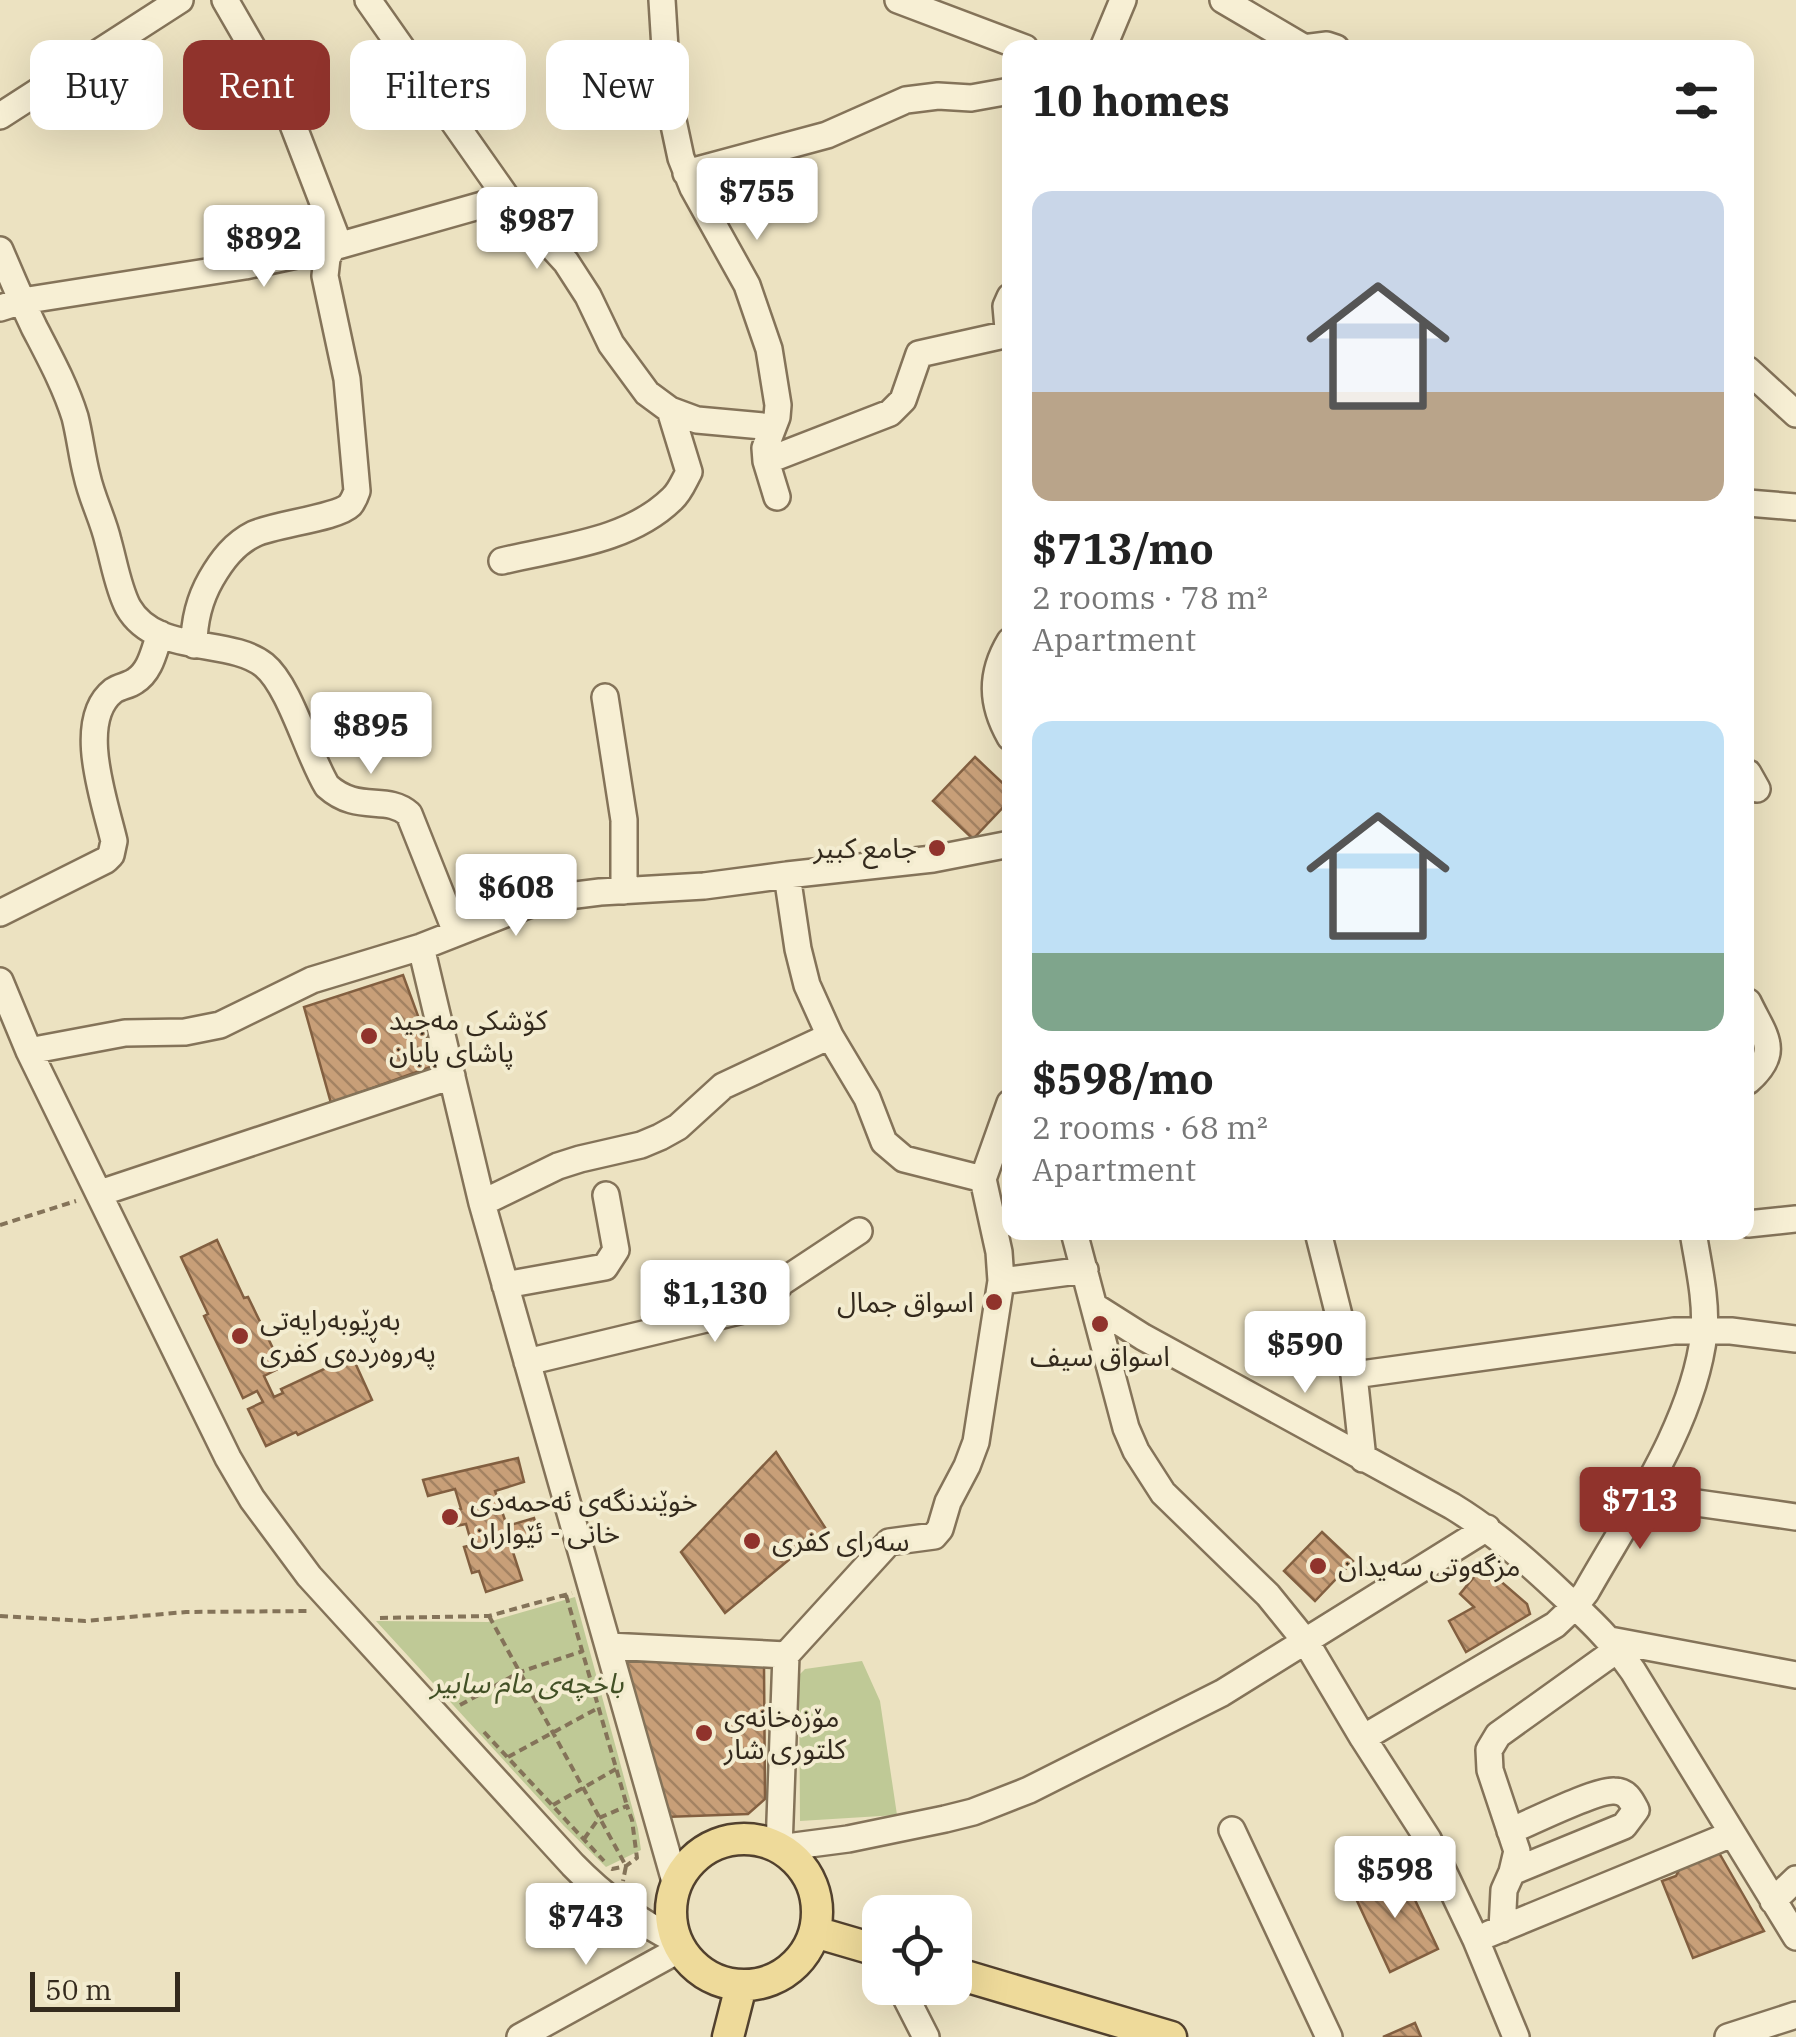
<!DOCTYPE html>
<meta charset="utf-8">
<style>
body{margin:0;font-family:"IBM Plex Serif","Noto Sans Arabic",serif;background:#f6f6f6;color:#222;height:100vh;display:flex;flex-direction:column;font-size:38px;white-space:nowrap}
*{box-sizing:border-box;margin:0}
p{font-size:32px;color:#767676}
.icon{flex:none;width:55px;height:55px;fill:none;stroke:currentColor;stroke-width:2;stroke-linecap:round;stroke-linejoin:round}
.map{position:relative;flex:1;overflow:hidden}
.sheet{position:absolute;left:1002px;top:40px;width:752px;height:1200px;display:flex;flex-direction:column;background:#fff;border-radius:20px;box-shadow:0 10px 40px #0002}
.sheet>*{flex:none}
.hud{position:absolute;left:30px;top:40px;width:822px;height:90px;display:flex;gap:20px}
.buttons{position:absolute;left:862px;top:1895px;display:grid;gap:20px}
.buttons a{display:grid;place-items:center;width:110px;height:110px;border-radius:20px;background:#fff;box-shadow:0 10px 40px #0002;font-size:50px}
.scale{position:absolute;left:30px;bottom:25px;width:150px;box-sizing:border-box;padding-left:10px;border:5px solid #342a1d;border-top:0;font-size:28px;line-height:35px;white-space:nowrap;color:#342a1d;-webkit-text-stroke:8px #f3ecd0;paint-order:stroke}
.price{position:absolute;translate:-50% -85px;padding:0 22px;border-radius:10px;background:#fff;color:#222;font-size:32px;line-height:65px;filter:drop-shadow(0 2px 5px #0008)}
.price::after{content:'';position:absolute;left:50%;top:60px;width:30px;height:22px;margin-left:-15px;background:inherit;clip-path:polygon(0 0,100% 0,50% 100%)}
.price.selected{background:#90332c;color:#fff}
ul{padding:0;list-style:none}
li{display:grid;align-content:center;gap:20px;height:530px;padding:0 30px}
li span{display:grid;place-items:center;height:310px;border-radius:20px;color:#555}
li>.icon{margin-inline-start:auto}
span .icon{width:180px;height:180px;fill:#fffc;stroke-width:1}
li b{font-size:42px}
h2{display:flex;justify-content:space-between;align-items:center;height:120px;padding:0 30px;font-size:42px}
.pill{padding:0 35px;border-radius:20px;background:#fff;box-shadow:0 10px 40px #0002;font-size:35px;line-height:90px}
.pill.selected{background:#90332c;color:#fff}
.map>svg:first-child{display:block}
</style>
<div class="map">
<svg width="1796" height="2037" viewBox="0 0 1796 2037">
<defs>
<pattern id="building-back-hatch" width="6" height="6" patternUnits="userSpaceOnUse" patternTransform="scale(2.5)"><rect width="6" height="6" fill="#c89f78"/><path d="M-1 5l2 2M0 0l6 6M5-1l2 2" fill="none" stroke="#a38262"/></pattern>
</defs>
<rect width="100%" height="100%" fill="#ece2c1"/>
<!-- park -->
<path fill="#bfc996" d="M575,1597L638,1829L641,1850L606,1867L564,1826L376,1621L488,1622Z
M862,1661L880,1701L897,1815L800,1821L799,1675L805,1669Z"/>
<!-- building -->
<path fill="url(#building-back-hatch)" stroke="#825f40" stroke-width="2.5" d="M975,757L1010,790V800L973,839L933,801Z
M403,975L436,1065L331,1103L304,1007Z
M217,1240L244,1298L248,1297L282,1367L264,1376L274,1397L283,1393L281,1389L352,1356L372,1400L298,1435L296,1432L266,1446L248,1409L263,1402L257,1391L243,1398L204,1316L208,1314L181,1257Z
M776,1452L826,1529L725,1613L681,1552Z
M518,1458L524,1482L495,1491L507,1526L534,1518L539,1536L511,1546L522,1580L486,1592L479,1571L472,1573L464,1547L472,1545L466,1524L456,1526L452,1512L461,1509L455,1489L428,1496L423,1480Z
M1322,1532L1353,1561L1315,1601L1284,1571Z
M1483,1566L1527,1604L1530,1614L1466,1652L1449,1621L1474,1607L1460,1594Z
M626,1660L764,1666L765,1799L748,1814L665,1817Z
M1718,1851L1764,1931L1693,1958L1662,1881L1676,1876L1679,1870Z
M1401,1870L1438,1949L1390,1972L1353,1892Z
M1415,2023L1421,2037H1383Z"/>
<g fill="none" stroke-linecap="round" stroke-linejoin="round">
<!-- minor casing -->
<g stroke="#847359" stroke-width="30">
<path id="minor" d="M368,0L507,198L566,262L588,296L611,344L647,393L670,410L697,420L773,427
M662,0L668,97L681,158L693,188L747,285L769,349L778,405L777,417L765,448L766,461L777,497
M898,0L1025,48
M1223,0L1303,47
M1103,48L1123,0
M1303,48L1327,45L1336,48
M0,116L180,0
M686,173L827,135L906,100L938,96L971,98L1010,91
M0,250C11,276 22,302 34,327C49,356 65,385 75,417C80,437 82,457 87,476C92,499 103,519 108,541C114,562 118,588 128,607C156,656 229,637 264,665C290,686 308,755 327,786C358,814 386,794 409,814L456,932
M0,308L22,301L245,266L334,247L507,198
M1748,370L1796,414
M766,461L890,413L903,400L919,354L1004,335L1008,329L1006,306L1010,297
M1748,503L1796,507
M502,561C559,547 628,542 672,499C680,492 684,481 689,472L670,410
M1010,641C990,674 991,704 1010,737
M194,645C194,620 199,600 211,579C222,560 234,544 254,534C275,524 337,518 350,505C354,500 355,497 357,491L347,379L325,276L327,258L335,243V234L285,104L225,0
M605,697L624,820V891
M1748,773L1757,789
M787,875L798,949L807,985L830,1036L867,1098L884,1142L904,1159L983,1179
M0,913L106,860L111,855L114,841C105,802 75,721 113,691C120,686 128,686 135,681C151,671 154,650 160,634
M421,947L482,1203L676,1885
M0,981L29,1051L228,1458L252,1499L309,1576L573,1865C604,1897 637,1921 677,1941
M1748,1002C1764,1036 1782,1051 1748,1081
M29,1051L125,1033L185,1032L220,1025L312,980L421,947L528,905L552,898L600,892L704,886L787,875L933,859L1010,844
M1010,1103L983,1179L999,1252L1001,1281L976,1442L967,1466L948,1502L940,1529L934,1536L889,1542L786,1655L779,1848L848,1839L945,1819L973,1812L1029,1790L1222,1693L1487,1528
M100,1193L452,1076
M482,1203L558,1166L580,1159L641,1145L660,1137L678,1127L723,1086L830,1036
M1748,1224L1796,1219
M1074,1232L1126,1428L1136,1451L1163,1493L1268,1595L1306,1642L1363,1738L1428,1839L1476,1940L1516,2037
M1318,1232L1354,1375L1363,1459
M1001,1281L1085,1270
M505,1285L605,1267L616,1250L606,1195
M1094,1306L1143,1337L1452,1506C1493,1531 1528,1562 1563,1595C1590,1620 1612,1641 1633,1671L1796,1937
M527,1362L756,1307L769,1298L782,1282L859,1231
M1354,1375L1674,1331H1731L1796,1339
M1640,1495L1796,1517
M1610,1640L1796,1675
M608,1646L786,1655
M1363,1738L1555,1625L1575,1606L1586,1592C1630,1514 1694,1423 1704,1333C1707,1300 1698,1264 1693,1232
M1232,1830L1329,2037
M1510,1831C1532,1822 1595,1790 1614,1791C1627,1791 1631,1800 1636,1810L1624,1826L1512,1872
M1773,1901L1796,1879
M1502,1929L1504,1890L1512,1872L1517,1851L1490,1770L1489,1750L1498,1735L1618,1649
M1489,1934L1732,1834
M901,1988L926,2037
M520,2037L680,1949
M1728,2037L1796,2015"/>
</g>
<!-- major casing -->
<g stroke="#52412e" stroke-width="35">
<path id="major" d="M671 1912a73 73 0 1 1 146 0a73 73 0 1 1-146 0Z
M815,1932L880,1951
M955,1973L1171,2037
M728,2037L741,1986"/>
</g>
<!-- path -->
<path stroke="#847359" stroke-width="4" stroke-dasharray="8 5" stroke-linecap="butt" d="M0,1225L76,1201
M566,1595L627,1806
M0,1616L85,1621L186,1612L311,1611
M489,1616L626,1866L623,1881
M380,1618L489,1616L572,1593
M460,1705L520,1672L583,1651
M484,1732L604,1861
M508,1757L598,1708
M553,1805L616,1769
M584,1839L599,1818L627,1806L632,1820L637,1858L626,1866L612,1869L610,1868"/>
<!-- minor -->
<use href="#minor" stroke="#f7efd4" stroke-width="25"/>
<!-- major -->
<use href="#major" stroke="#eeda9a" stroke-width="30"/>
</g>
<!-- markers -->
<g fill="#90332c" stroke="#f3ecd0" stroke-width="4">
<circle cx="937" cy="848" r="10"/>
<circle cx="369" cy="1036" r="10"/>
<circle cx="994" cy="1302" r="10"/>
<circle cx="1100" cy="1324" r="10"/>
<circle cx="240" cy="1336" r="10"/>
<circle cx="450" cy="1517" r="10"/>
<circle cx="752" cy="1541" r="10"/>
<circle cx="1318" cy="1566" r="10"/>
<circle cx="704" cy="1733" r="10"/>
</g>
<g text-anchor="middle" stroke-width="8" stroke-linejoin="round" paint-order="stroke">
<!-- poi labels -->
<g font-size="28" fill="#342a1d" stroke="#f3ecd0" text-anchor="start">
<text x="917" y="858" text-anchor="end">جامع كبير</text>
<text x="389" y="1030">کۆشکی مەجید<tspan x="389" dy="32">پاشای بابان</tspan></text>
<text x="974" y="1312" text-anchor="end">اسواق جمال</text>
<text x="260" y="1330">بەڕێوبەرایەتی<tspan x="260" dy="32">پەروەردەی کفری</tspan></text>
<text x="1100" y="1366" text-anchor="middle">اسواق سيف</text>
<text x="470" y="1511">خوێندنگەی ئەحمەدی<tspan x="470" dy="32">خانی - ئێواران</tspan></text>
<text x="772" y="1551">سەرای کفری</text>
<text x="1338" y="1576">مزگەوتی سەیدان</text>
<text x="724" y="1727">مۆزەخانەی<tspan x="724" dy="32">کلتوری شار</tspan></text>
</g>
<!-- park labels -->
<g font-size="28" font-style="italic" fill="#425025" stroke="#f3ecd0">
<text x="527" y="1693">باخچەی مام سابیر</text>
</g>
</g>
</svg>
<div class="buttons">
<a><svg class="icon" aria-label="locate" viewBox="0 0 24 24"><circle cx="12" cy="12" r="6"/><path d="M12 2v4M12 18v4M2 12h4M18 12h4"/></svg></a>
</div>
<div class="scale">50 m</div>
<b class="price" style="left:757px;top:243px">$755</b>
<b class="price" style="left:537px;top:272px">$987</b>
<b class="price" style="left:264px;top:290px">$892</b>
<b class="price" style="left:371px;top:777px">$895</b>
<b class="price" style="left:516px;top:939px">$608</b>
<b class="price" style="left:715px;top:1345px">$1,130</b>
<b class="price" style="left:1305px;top:1396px">$590</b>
<b class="price selected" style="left:1640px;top:1552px">$713</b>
<b class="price" style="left:1395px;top:1921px">$598</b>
<b class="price" style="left:586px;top:1968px">$743</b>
<div class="hud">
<a class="pill">Buy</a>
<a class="pill selected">Rent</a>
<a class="pill">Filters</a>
<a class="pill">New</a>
</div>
<section class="sheet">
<h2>10 homes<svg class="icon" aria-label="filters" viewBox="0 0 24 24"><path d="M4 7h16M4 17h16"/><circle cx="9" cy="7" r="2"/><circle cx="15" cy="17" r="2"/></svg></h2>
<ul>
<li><span style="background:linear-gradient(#c9d6e8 65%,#b9a48a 0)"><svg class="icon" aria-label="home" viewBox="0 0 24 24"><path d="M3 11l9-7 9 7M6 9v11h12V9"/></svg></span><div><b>$713/mo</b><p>2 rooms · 78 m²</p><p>Apartment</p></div></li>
<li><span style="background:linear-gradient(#bfe0f5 75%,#7fa58c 0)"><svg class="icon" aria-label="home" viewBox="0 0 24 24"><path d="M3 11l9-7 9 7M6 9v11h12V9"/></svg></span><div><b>$598/mo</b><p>2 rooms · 68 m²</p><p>Apartment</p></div></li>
</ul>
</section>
</div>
